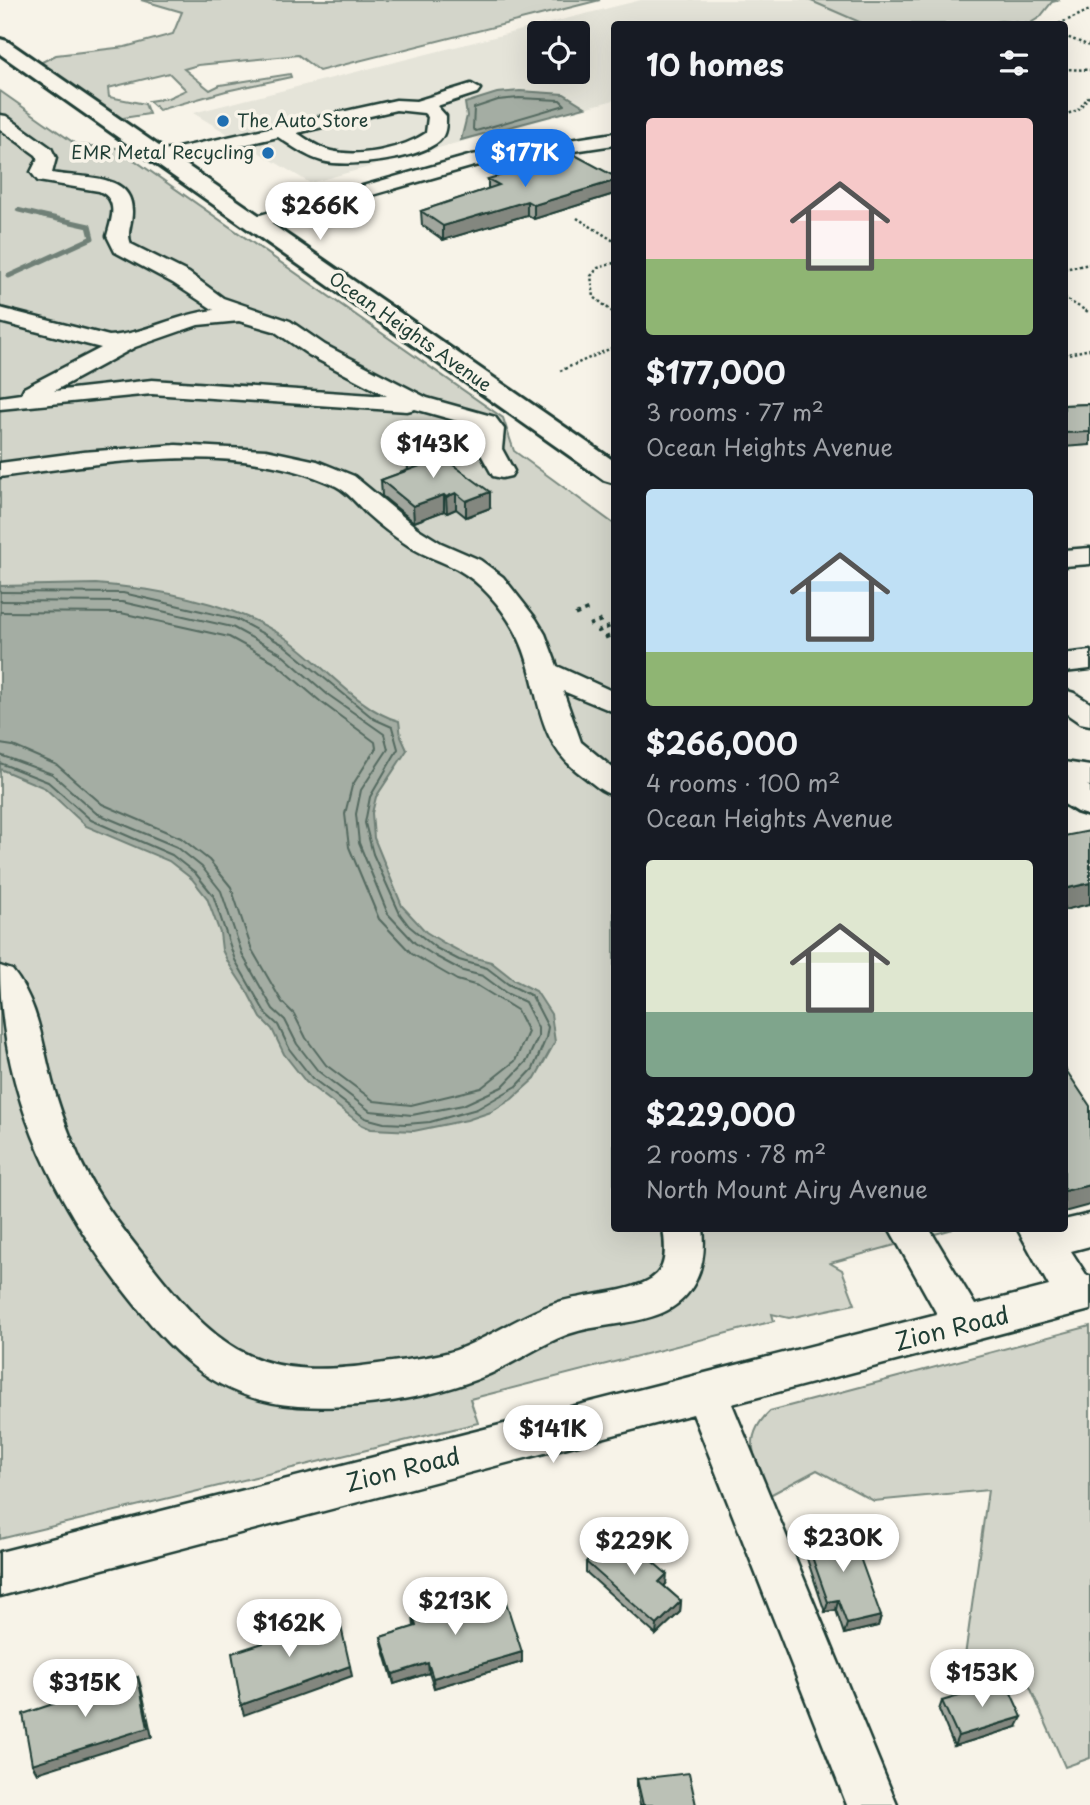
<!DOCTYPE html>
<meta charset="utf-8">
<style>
body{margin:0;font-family:"Playpen Sans",sans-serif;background:#20242c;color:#f1f3f6;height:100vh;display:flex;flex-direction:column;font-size:26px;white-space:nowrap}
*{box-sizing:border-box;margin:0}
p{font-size:23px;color:#9ea1a6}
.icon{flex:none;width:38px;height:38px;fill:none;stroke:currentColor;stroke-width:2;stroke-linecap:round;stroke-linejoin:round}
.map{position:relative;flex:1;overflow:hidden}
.sheet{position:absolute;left:611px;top:21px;width:457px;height:1211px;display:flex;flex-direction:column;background:#171b24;border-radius:7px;box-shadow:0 7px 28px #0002}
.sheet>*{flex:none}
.fabs{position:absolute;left:527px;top:21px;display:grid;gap:14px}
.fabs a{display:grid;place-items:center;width:63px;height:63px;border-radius:7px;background:#171b24;box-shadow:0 7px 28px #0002;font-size:35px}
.price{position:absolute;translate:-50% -60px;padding:0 16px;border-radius:24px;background:#fff;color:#222;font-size:23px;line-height:46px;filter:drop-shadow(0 2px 4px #0008)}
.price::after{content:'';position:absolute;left:50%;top:42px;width:21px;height:16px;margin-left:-10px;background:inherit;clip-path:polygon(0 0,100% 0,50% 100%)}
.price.current{background:#1a73e8;color:#fff}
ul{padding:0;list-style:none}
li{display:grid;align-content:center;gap:14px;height:371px;padding:0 35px}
li span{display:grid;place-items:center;height:217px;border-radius:7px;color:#555}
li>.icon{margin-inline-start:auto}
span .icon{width:126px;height:126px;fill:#fffc;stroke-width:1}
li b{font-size:30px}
h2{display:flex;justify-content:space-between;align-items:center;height:84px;padding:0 35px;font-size:30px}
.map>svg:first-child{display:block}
</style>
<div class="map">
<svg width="1090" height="1805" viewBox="0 0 1090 1805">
<rect width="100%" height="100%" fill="#f7f3e8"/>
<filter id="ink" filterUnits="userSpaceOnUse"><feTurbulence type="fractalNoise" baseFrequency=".0143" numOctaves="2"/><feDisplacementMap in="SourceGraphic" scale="14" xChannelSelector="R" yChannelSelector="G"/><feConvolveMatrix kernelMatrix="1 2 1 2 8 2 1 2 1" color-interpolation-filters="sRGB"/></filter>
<g filter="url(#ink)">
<!-- built -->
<path fill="#e5e4d9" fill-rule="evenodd" d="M641,0H816L876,24H614V100L310,183L193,113ZM539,33H578V72H539Z"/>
<!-- green -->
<path fill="#d3d5ca" stroke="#79897f" stroke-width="2" d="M141,0H600L319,71L298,55L198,65L184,69L210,90L220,85L290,74L291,77L226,91L159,110L149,101L168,98L186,90L169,73L108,88L109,97L145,104L149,114L117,119L38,64L56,55L125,47L173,34L182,12Z
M809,0H1060L1052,2L1040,17L1029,24L1001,21L983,24H864Z
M0,91L77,145L117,148L503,418L514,451L614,524V1228L953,1229L830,1263L842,1270L855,1304L789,1318L772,1314L774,1321L470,1399L478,1423L0,1539Z
M1090,1326V1758L1065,1767L1030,1687L965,1656L988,1490L874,1501L817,1470L770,1495C757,1462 739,1440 770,1411Z"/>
<!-- water -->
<path fill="#a4ada3" stroke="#6f8077" stroke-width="2" d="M520,91L564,94L585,107L461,140L467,116L465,103L497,93Z
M96,584C161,589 233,602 287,639C320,661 361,712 399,721L401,737L407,750L376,797L372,813L374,838L402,906L426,932L444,943L468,956L491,962L514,980L536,991L551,1014L555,1042L535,1078L512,1099L491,1112L467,1120L414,1131L371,1129L362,1125L306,1082L284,1054L272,1029L261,1018L248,993L229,964L222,950L220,933L207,898L192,879L169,861L86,826L45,788L0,769V586Z"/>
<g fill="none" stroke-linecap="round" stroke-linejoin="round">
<!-- shore -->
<path stroke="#546a60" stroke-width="2" d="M519,98L560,100L565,105L476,131L473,129L474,108L498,100Z
M0,592L123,593L236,619L284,645L374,719L392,727L398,749L370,797L365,823L373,854L400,914L409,926L436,948L459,960L487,968L508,984L532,996L548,1027L546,1038L533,1069L517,1086L477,1109L430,1122L406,1124L384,1123L365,1118L312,1078L290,1050L278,1025L266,1014L235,960L213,895L196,874L172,855L91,820L48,782L0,763
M0,601L122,602L232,627L280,653L327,694L384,734L388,749L361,790L356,814L359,843L388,914L415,943L435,956L463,971L483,976L506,993L525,1002L538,1028V1037L527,1061L502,1087L463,1105L412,1115L370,1111L318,1071L297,1044L285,1020L273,1009L243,956L221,891L202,867L177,847L96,813L52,774L0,755
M0,612L121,613L229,637L273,661L321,702L375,742L376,748L352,786L345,814L349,847L379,919L412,954L457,980L478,986L517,1010L528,1032L515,1061L481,1088L411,1105L374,1101L326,1065L306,1038L294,1014L282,1002L252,950L231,887L209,860L181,838L102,804L57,765L13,746L0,744"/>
<!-- stream-far1 -->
<path stroke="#6f8077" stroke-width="4.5" d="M18,210L47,217"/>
<!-- stream -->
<path stroke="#6f8077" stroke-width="5" d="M9,276L92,238L89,226L40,215"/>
<!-- minor casing -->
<g stroke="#1f3d34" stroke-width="5">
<path id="minor" d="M471,84L480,89L477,93L437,106L446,116C446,125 446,135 439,141C417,160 348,168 322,161C305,156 292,146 278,137L160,164L151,158L160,152L396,100L416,101ZM396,110L424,113L428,117L426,133C402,149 359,158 331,151C318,148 307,139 297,133Z
M0,115L6,116L51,148L56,158L52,173C79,179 133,171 132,212C132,225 126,232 131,244L189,273L223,298L290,321L325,345L427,398L495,417L504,429L502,449L514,471L511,476L502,478L493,476L478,449L479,427L415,409L407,411L152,394L0,409V397L21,394L24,388L101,348L0,322V308L109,336C145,334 177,314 214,310L173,283L115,252L107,236C112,218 119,200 99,191L38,181L31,172L38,158L36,155L0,129ZM239,321L274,331L309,355L387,396L152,380L54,391L135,347L198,325Z
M614,133V145L474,166L253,229L246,227L243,223L246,219L472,155Z
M176,445L266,450L317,461L354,476L417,528L441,543L480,560L503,577L536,619L545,634L557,666L614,692V712L563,691L581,742L614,769V795C601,792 594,784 583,776C529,737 543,682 515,631C501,606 482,583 457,569C442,561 424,556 409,546C395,537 380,526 367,514C357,504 348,492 336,486C238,439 103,463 0,477V463L83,452Z
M1090,548V564L1064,566V550Z
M1090,651V669L1064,672V654Z
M1064,690L1074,693L1090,703V725L1080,723L1064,712Z
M1064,762L1090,766V786L1064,782Z
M0,966L12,970C37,1001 41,1036 50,1073C56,1099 65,1123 75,1148C93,1194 126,1233 156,1271C225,1358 266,1380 378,1364C403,1360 432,1358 456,1350C491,1337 521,1315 556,1303C583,1293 645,1294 660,1270C667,1259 665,1241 663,1228H703C705,1247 704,1263 696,1280C672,1331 610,1318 566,1335C538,1346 513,1364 485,1376C433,1398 355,1410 298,1406C212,1400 170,1350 121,1287C48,1191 0,1088 0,966Z
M1090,1214V1246L1071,1251L1087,1276H1090V1310L732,1404L897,1805H847L693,1414L0,1596V1552L937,1314L889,1228H929L975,1305L1049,1286L1017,1228H1064V1220Z"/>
</g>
<!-- major casing -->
<g stroke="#1f3d34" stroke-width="6">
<path id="major" d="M0,39L7,41L614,461V483L604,480L0,54Z
M1064,775L1077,779L1090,787V816L1077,812L1064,804Z"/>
</g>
<!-- path-far1 -->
<path stroke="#1f3d34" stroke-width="2.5" stroke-dasharray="2.5 2.5" stroke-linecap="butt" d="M1059,24L1090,10
M1064,36L1090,46
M1064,69L1090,70
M1064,115L1078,110L1090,95
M577,218L614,241
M614,263L598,268L591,276L594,297L614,313
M1064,269L1090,264
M1064,298L1090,313
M1064,355L1090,349
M560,371L614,347"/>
<!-- path -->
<path stroke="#1f3d34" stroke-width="3.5" stroke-dasharray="4.5 4.5" stroke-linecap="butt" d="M575,615L591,608
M589,625L605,619
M597,632L613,625
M605,638L614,634"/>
<!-- minor -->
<use href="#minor" fill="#f7f3e8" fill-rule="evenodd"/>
<!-- major -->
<use href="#major" fill="#f7f3e8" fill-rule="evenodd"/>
</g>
<!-- wall -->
<path fill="#a1a69d" stroke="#1f3d34" stroke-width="2" d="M614,176V194L534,219L527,215L443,240L422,225L421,211L488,189V179Z
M1090,404V445L1064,447V405Z
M407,457L490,508L466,517L456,509L447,513L444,511L414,522L382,496L381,480L408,470Z
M805,1537L881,1616L878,1626L844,1634L836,1610L825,1612L803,1547Z
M586,1562L666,1584L664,1586L681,1601L680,1612L656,1635L586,1572Z
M413,1616L522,1652V1662L434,1688L429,1673L394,1684L383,1647L381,1637L414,1627Z
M942,1701L1017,1727L954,1746L939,1710Z
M637,1779L696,1805H640L637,1788Z"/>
<!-- shaded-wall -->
<path fill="#83877f" stroke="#1f3d34" stroke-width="2" d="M614,181V194L534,219V205Z
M527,201V215L443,240V226Z
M490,492V508L466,517V501Z
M456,493V509L447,513L446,497Z
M444,495V511L414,522L413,506Z
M1090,883V904L1064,910V889Z
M1090,1185V1205L1064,1212V1191Z
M667,1574L666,1584L658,1592L659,1582Z
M838,1600L836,1610L825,1612L828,1602Z
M681,1601L680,1612L656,1635L657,1625Z
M881,1616L878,1626L844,1634L847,1624Z
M522,1652V1662L434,1688L433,1678Z
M428,1663L429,1673L394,1684L393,1674Z
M350,1666L352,1676L244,1715L241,1705Z
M138,1677L141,1687L152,1737L37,1773L32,1764Z
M1022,1717L1017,1727L954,1746L958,1736Z"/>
<!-- building -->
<path fill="#bbc1b6" stroke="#1f3d34" stroke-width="2" d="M573,154L614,176V181L534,205L527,201L443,226L421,211L499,185L488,179Z
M1090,404V432L1064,433V405Z
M430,448L490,492L466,501L456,493L446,497L444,495L413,506L381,480L420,466L407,457Z
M1090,831V883L1064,889V836Z
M1064,1067L1090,1106V1185L1064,1191Z
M849,1527L881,1616L847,1624L838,1600L828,1602L805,1537Z
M614,1529L667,1574L659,1582L681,1601L657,1625L586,1562Z
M502,1590L522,1652L433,1678L428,1663L393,1674L381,1637L416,1626L413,1616Z
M339,1618L350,1666L241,1705L232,1653L263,1643L261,1634L296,1623L299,1631Z
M138,1677L148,1728L32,1764L23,1714L62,1701L61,1693L103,1678L106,1687Z
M1006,1682L1022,1717L958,1736L942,1701Z
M689,1773L696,1805H643L637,1779Z"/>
</g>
<!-- markers -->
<g fill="#1f6fb2" stroke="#f7f3e8" stroke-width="2.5">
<circle cx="223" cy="121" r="7"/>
<circle cx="268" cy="153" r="7"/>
</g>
<g text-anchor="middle" stroke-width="7" stroke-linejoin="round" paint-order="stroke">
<!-- far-poi labels -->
<g font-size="18" fill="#1f3d34" stroke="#f7f3e8" text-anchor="start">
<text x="237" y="127">The Auto Store</text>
<text x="254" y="159" text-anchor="end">EMR Metal Recycling</text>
</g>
<!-- far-street labels -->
<g font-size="18" fill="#1f3d34" stroke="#f7f3e8">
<text transform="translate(410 332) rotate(35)" y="6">Ocean Heights Avenue</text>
</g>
<!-- near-street labels -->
<g font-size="24" fill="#1f3d34" stroke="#f7f3e8">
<text transform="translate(952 1329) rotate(-14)" y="8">Zion Road</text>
<text transform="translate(403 1470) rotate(-14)" y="8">Zion Road</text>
</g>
</g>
</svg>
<div class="fabs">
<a><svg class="icon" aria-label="locate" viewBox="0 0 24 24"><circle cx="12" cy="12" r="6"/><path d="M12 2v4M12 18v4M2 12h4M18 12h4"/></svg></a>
</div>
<b class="price current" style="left:525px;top:189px">$177K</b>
<b class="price" style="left:320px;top:242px">$266K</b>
<b class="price" style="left:433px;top:480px">$143K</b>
<b class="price" style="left:553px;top:1465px">$141K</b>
<b class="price" style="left:843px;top:1574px">$230K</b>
<b class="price" style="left:634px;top:1577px">$229K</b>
<b class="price" style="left:455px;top:1637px">$213K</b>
<b class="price" style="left:289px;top:1659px">$162K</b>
<b class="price" style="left:982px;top:1709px">$153K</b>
<b class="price" style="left:85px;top:1719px">$315K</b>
<section class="sheet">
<h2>10 homes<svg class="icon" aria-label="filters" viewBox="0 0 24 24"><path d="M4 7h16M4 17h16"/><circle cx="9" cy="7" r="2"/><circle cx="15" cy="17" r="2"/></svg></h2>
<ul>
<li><span style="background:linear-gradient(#f6c9c9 65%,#8fb573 0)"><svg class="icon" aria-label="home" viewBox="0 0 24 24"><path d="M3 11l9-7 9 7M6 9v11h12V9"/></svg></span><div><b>$177,000</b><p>3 rooms · 77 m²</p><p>Ocean Heights Avenue</p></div></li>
<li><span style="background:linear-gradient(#bfe0f5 75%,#8fb573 0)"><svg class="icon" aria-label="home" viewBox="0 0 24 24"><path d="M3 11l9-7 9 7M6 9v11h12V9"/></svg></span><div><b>$266,000</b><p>4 rooms · 100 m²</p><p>Ocean Heights Avenue</p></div></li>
<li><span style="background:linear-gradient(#dfe7d0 70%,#7fa58c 0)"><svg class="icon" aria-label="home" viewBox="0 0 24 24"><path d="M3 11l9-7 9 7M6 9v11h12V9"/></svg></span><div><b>$229,000</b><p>2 rooms · 78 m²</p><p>North Mount Airy Avenue</p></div></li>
</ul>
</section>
</div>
